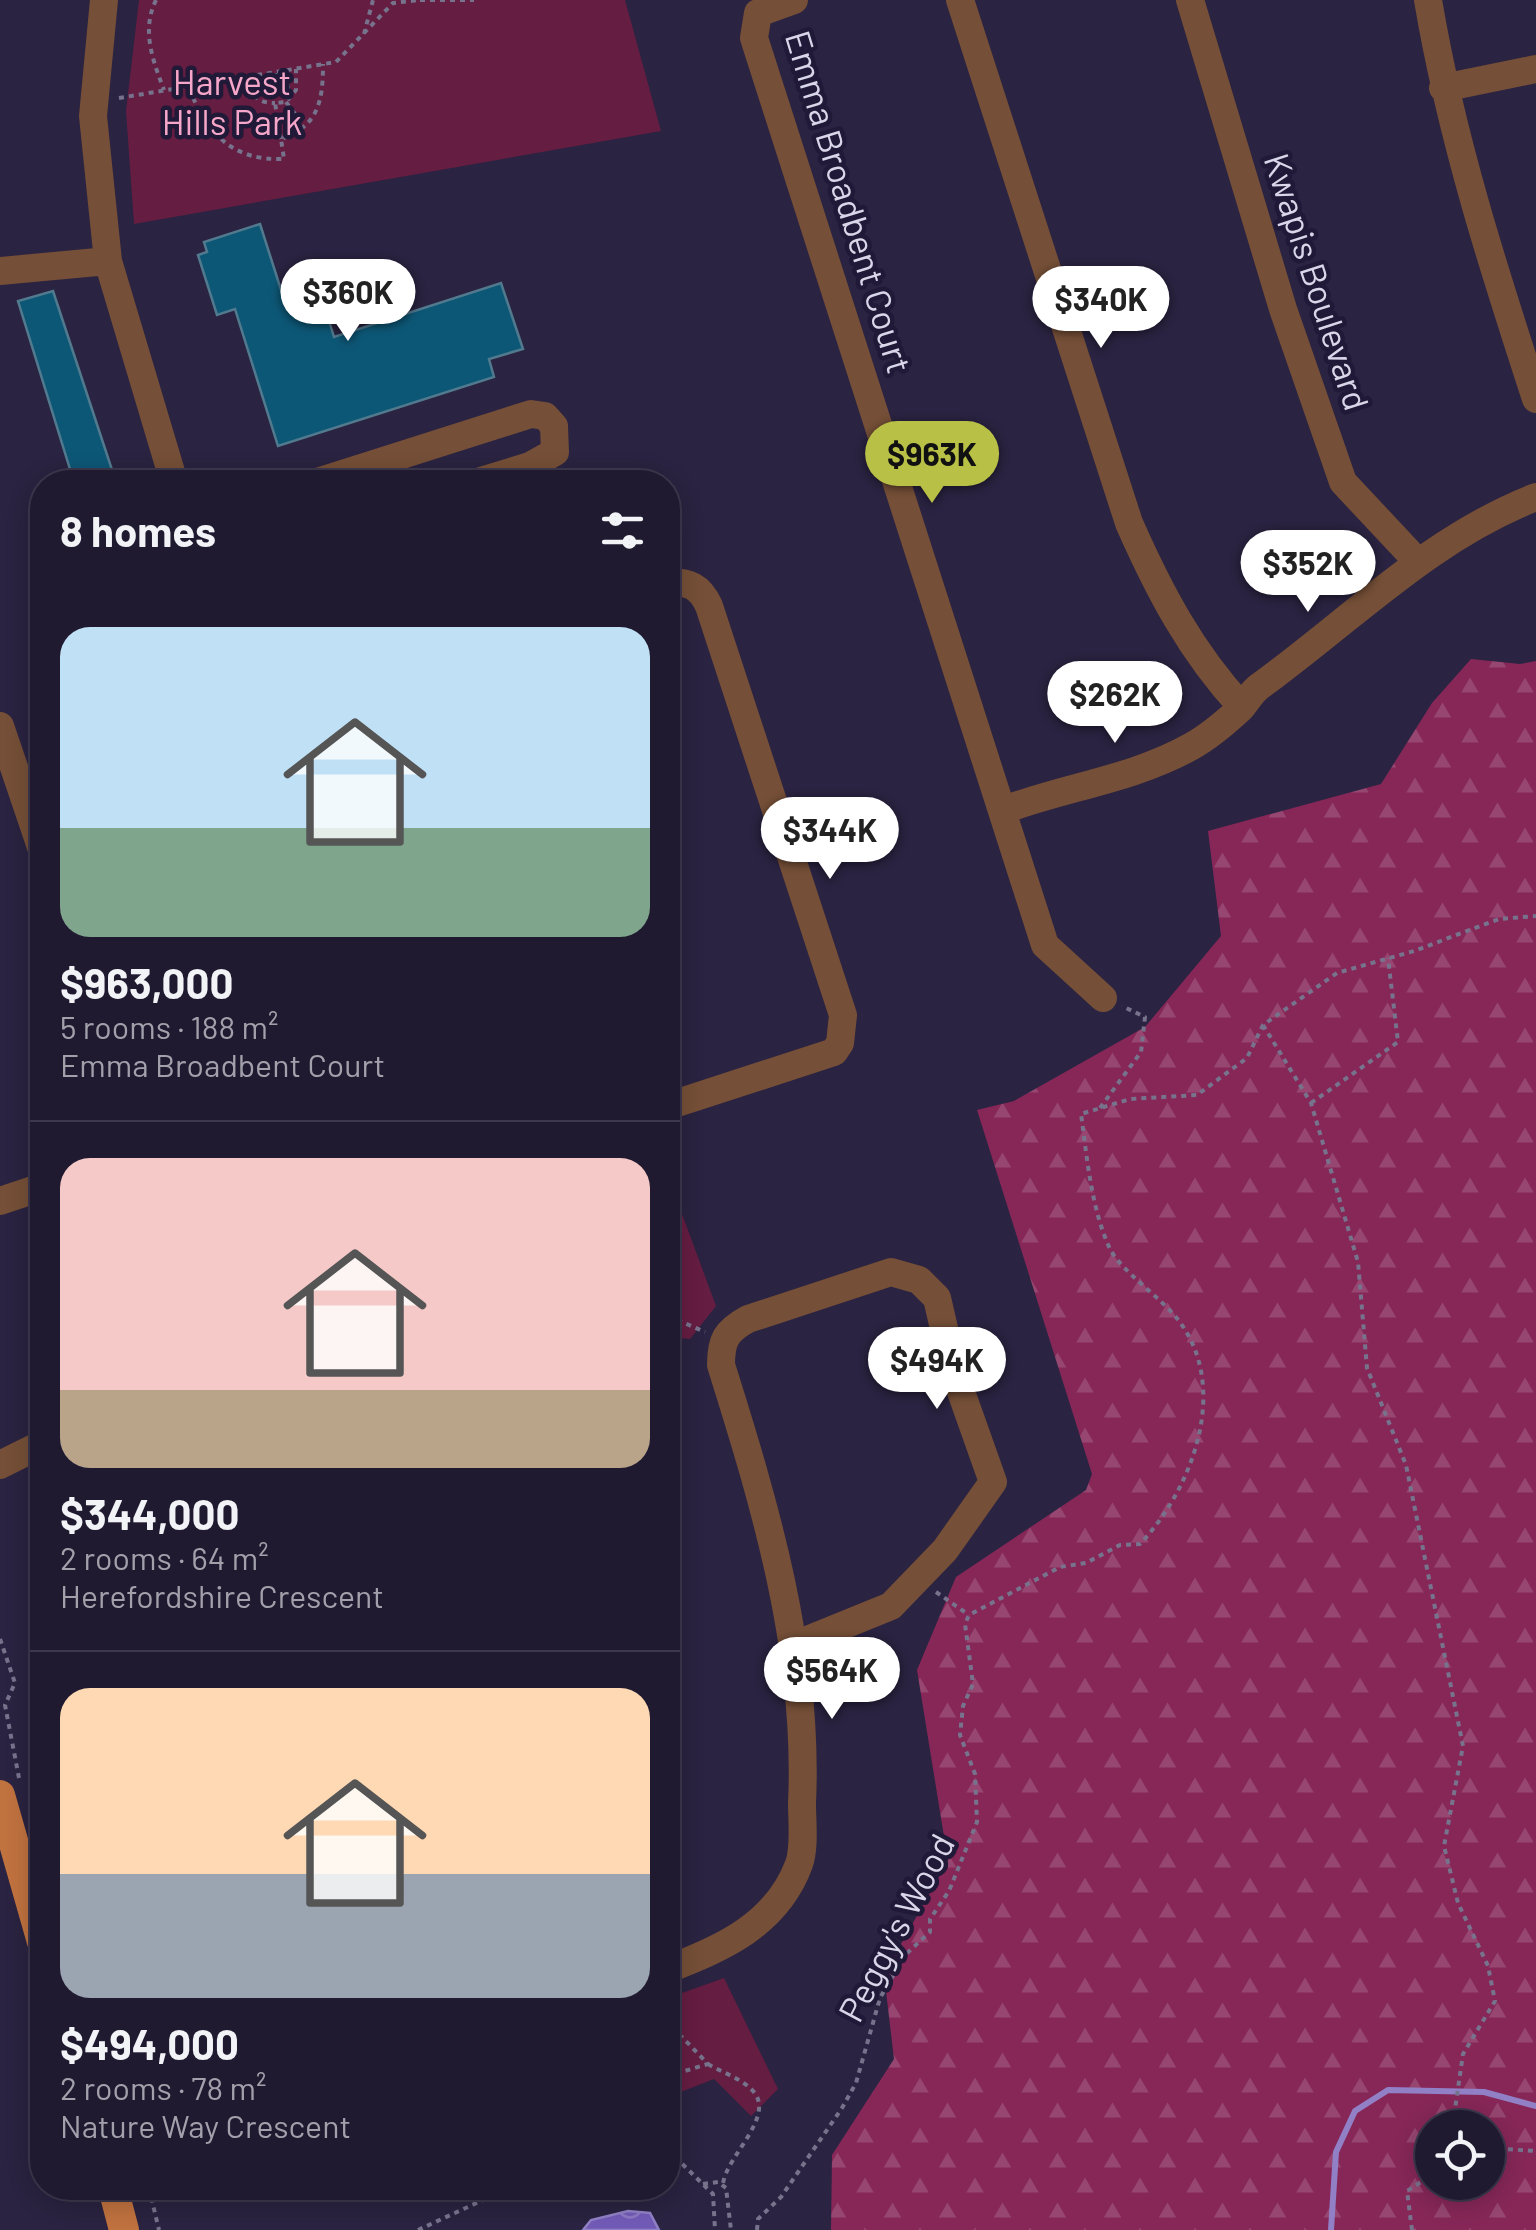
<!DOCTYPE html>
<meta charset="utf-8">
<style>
body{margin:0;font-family:Barlow,sans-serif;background:#2d273d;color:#f1f3f6;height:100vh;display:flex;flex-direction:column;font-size:38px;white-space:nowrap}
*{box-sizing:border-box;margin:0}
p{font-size:32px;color:#a2a1ab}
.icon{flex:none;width:55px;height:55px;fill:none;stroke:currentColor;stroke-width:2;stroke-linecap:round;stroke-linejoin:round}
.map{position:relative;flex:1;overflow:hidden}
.side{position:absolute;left:30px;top:470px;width:650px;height:1730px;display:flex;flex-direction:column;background:#201a31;border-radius:40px;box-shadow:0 5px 25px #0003,0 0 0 2px #3d384d}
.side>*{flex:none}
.controls{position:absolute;left:1415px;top:2110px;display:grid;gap:20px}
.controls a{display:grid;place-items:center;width:90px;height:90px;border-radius:50%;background:#201a31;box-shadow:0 5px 25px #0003,0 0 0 2px #3d384d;font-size:50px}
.price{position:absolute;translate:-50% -85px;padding:0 22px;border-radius:35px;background:#fff;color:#222;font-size:32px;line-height:65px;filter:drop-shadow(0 2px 5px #0008)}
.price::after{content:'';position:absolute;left:50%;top:60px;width:30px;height:22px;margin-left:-15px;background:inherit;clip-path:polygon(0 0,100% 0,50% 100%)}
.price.on{background:#b9c046;color:#111}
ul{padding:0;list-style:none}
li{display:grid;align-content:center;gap:20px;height:530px;padding:0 30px}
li+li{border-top:2px solid #3d384d}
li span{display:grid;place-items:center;height:310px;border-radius:30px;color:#555}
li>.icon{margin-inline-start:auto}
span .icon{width:180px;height:180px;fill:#fffc;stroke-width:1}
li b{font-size:42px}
h2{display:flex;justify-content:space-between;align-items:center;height:120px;padding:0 30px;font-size:42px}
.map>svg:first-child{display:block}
</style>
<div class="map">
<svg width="1536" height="2230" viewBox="0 0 1536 2230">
<defs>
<pattern id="forest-firs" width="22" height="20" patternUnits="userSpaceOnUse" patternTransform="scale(2.5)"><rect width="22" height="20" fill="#862758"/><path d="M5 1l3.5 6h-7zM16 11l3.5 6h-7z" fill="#964670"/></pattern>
<pattern id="water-waves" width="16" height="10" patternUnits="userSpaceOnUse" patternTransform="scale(2.5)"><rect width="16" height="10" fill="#725bb7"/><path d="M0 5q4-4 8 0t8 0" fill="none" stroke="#8c79c4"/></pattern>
</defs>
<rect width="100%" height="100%" fill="#2a2341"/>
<!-- forest -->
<path fill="url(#forest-firs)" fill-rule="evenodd" d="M1471,659L1520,664L1536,661V2230H831L832,2155L894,2059L884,1974L948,1861L917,1670L956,1577L1086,1490L1092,1474L977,1110L1014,1101L1145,1027L1221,936L1208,831L1381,784L1432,703ZM1432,2128H1488V2182H1432Z"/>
<!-- park -->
<path fill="#651d42" d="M139,0H625L661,131L134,224L126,111Z
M668,1176L716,1306L690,1339L668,1337Z
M724,1978L778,2089L751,2116L714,2079L668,2097V1998Z"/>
<!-- water -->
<path fill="url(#water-waves)" stroke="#9180c6" stroke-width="2.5" d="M628,2211L650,2213L659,2230H583L591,2220Z"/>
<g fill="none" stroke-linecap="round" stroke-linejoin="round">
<!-- stream -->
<path stroke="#9180c6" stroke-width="6" d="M1331,2230L1336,2152L1355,2111L1388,2090L1484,2092L1536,2106"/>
</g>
<!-- building -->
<path fill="#0d5776" stroke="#527a8f" stroke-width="2.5" d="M286,73L289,90L256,95L253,78Z
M260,224L282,293L317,282L334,337L501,283L523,349L489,359L494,377L278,446L235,309L217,315L198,255L207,252L204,242Z
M53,291L115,479L104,482H74L18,301Z"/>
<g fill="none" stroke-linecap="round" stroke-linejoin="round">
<!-- path -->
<path stroke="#78738d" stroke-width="4" stroke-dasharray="5 5" stroke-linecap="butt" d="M156,0C141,30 153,61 164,90
M420,0H474
M364,34L373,0
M246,77C252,94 255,103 275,103
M189,89C208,133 231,161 284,159L281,139C319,126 323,100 323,64
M119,98L336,62L393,3L419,0
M286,102L304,126
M281,139L275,103L286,102L296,90V69
M1263,1025L1311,1103L1358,1262L1367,1368L1406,1465L1463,1746L1444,1846L1458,1903L1488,1966L1495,2001L1463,2054L1454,2116L1463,2128
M1311,1103L1398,1042L1388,958
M1100,1108L1141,1052L1145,1017L1122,1006
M668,1256V1272
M668,1316L705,1332
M936,1592L969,1615
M0,1639L15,1683L5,1705L19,1778
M668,2037H682L708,2064L668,2076
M708,2064C721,2072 740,2078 751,2089C779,2114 726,2156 723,2184
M1488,2148L1536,2151
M668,2150L713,2194L715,2230
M703,2184L718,2182L726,2188L731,2230
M149,2188L159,2230
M418,2230L509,2188
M757,2230L758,2219L781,2197L842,2108L856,2083L880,1998L905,1955L930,1932V1919L949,1891L977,1822L975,1774L960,1735L963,1706L973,1684L965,1624L969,1615L1060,1567L1086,1563L1120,1545L1140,1544C1193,1488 1230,1388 1179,1321C1162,1298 1122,1272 1110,1249C1091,1208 1087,1157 1081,1114L1130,1099L1197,1095L1247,1058L1263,1025L1337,973L1414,951L1499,919L1536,916
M1412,2230L1407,2191L1432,2175"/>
<!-- minor -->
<path stroke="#754f37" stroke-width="28" d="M104,0L93,116L108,261L174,482
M794,0L758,13L754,38L1045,945L1103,998
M960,0L1129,523C1159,591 1191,652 1242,707
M1190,0L1283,309L1343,482L1417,561
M1428,0C1451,137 1493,267 1536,399
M1443,88L1536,69
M0,271L108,261
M317,482L531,414L545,416L554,426L555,452L530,466L478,482
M668,582C689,582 700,586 709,606L843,1015L840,1043L834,1052L668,1106
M0,726L42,850
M1004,810C1065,787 1134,779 1192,746C1208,737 1226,722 1240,709C1247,702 1251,692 1260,686C1351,620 1430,538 1536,497
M0,1201L42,1187
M0,1465L42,1444
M668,1969C722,1949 777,1924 799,1864C805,1847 802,1821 802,1803C809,1652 766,1508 721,1365C721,1340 726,1331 748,1319L891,1272L919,1280L937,1298L954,1372L993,1482L945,1550L891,1606L795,1645"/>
<!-- major -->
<path stroke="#c0723f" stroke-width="30" d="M0,1795L42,1942
M113,2188L124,2230"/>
</g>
<g text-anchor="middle" stroke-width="9" stroke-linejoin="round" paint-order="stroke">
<!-- park labels -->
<g font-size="35" fill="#f6a7c9" stroke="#201937">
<text x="232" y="95">Harvest<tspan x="232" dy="40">Hills Park</tspan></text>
</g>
<!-- street labels -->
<g font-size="35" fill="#d9d6ea" stroke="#201937">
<text transform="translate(848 202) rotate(73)" y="12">Emma Broadbent Court</text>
<text transform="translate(1316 282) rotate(72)" y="12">Kwapis Boulevard</text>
<text transform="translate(897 1928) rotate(-62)" y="12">Peggy's Wood</text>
</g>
</g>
</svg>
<div class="controls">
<a><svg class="icon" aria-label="locate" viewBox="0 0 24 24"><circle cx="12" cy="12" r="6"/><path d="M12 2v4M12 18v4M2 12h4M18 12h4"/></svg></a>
</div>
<b class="price" style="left:348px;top:344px">$360K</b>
<b class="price" style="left:1101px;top:351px">$340K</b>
<b class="price on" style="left:932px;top:506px">$963K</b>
<b class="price" style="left:1308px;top:615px">$352K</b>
<b class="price" style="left:1115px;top:746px">$262K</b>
<b class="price" style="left:830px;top:882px">$344K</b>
<b class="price" style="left:937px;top:1412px">$494K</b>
<b class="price" style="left:832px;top:1722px">$564K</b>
<section class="side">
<h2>8 homes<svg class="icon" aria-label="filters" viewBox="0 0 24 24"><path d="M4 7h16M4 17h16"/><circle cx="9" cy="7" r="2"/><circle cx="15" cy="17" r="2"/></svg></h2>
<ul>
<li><span style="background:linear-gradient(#bfe0f5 65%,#7fa58c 0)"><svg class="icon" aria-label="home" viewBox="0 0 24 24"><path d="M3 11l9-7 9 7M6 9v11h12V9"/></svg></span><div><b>$963,000</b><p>5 rooms · 188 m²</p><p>Emma Broadbent Court</p></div></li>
<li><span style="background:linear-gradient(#f6c9c9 75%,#b9a48a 0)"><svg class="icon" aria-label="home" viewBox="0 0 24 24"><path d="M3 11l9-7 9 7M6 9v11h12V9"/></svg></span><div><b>$344,000</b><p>2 rooms · 64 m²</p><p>Herefordshire Crescent</p></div></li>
<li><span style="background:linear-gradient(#ffd9b3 60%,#9aa5b1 0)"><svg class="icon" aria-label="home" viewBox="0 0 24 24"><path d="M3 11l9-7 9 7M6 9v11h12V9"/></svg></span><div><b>$494,000</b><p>2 rooms · 78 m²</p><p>Nature Way Crescent</p></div></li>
</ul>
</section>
</div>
